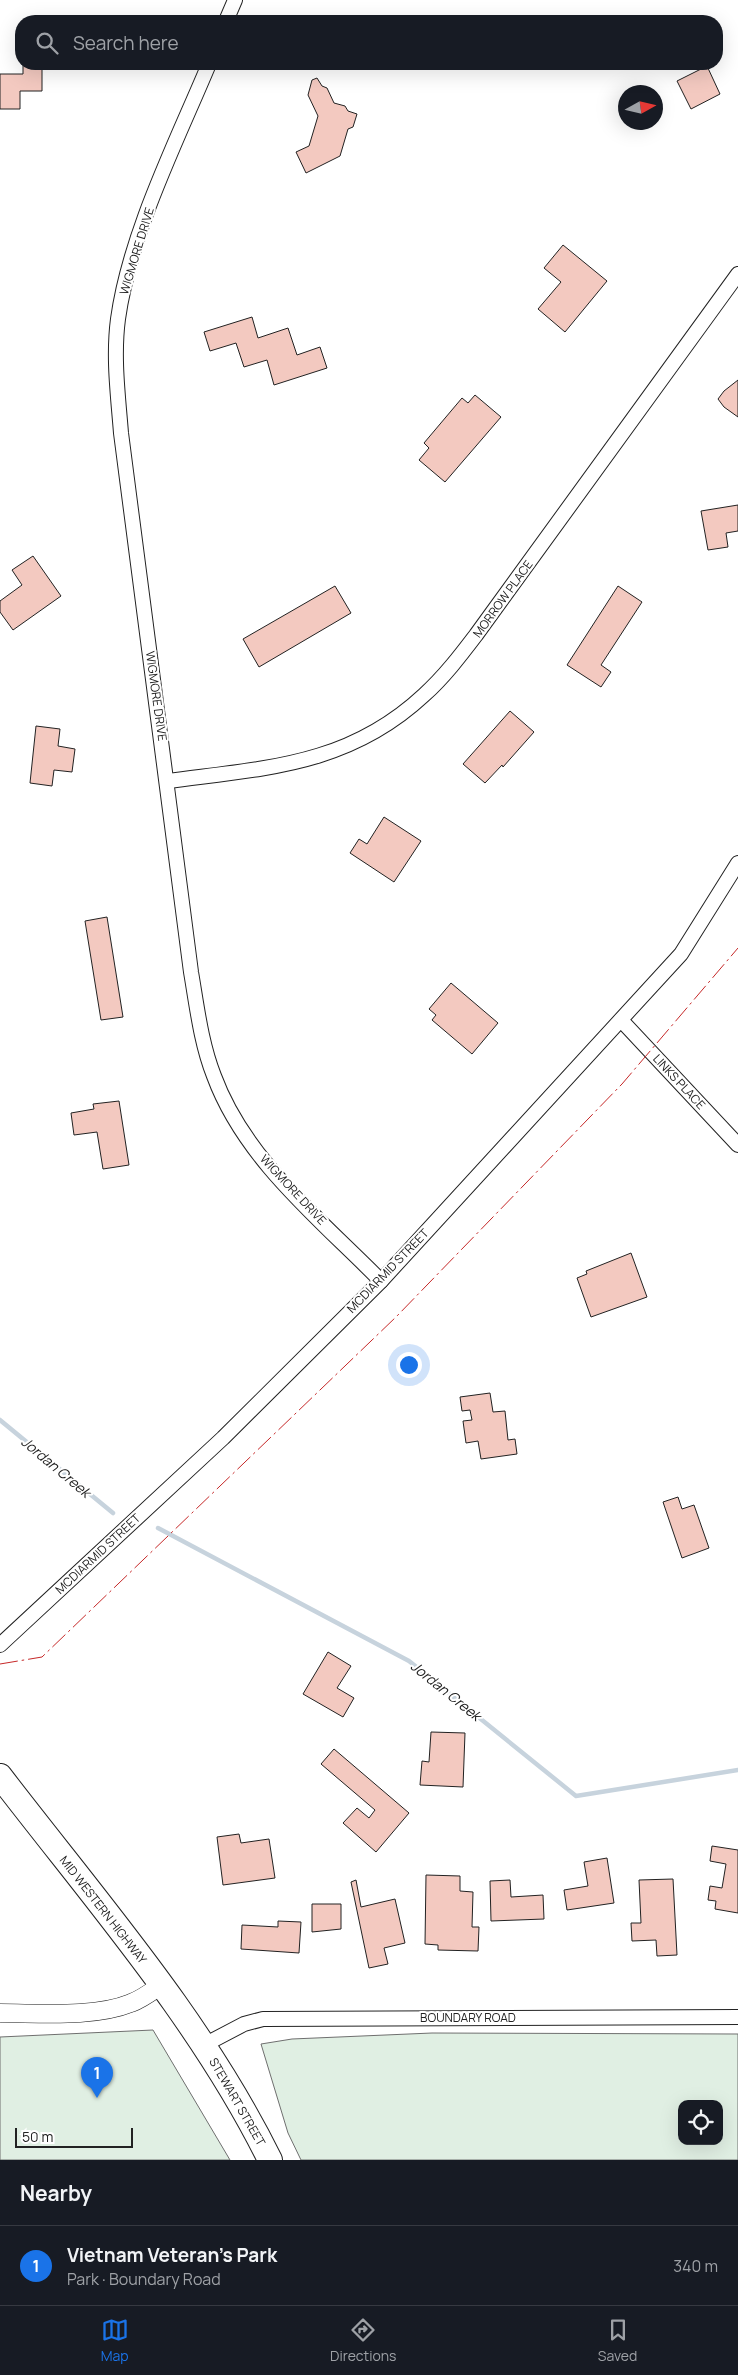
<!DOCTYPE html>
<html lang="en">
<head>
<meta charset="utf-8">
<style>
	:root { --surface:#171b24; --page:#20242c; --text:#f1f3f6; --muted:#9ea1a6; --line:#363941; --accent:#1a73e8 }
	body { margin:0; font-family:Manrope,sans-serif; background:var(--page); color:var(--text) }
	.controls { position:absolute; right:15px; bottom:15px; display:grid; overflow:hidden; border-radius:10px; box-shadow:0 5px 20px #0002 }
	.controls button { width:45px; height:45px; display:grid; place-items:center; padding:0; border:0; border-bottom:1px solid var(--line); background:var(--surface); color:var(--text); font:25px sans-serif }
	.compass { position:absolute; left:618px; top:85px; width:45px; height:45px; border-radius:50%; background:var(--surface); box-shadow:0 5px 20px #0002; rotate:82deg }
	.scale { position:absolute; left:15px; bottom:12px; width:118px; box-sizing:border-box; padding-left:5px; border:2px solid #222; border-top:0; font-size:14px; line-height:18px; white-space:nowrap; color:#222; -webkit-text-stroke:4px #fff; paint-order:stroke }
	.you { position:absolute; left:408px; top:1364px; width:18px; height:18px; margin:-12px; border:4px solid #fff; border-radius:50%; background:#1a73e8; box-shadow:0 0 0 8px #1a73e833 }
	.badge { display:grid; place-items:center; width:32px; height:32px; border-radius:50%; background:var(--accent); color:#fff; font-size:16px; font-weight:700 }
	.pin { position:absolute; translate:-50% -41px; filter:drop-shadow(0 1px 2px #0008) }
	.pin::after { content:''; position:absolute; top:26px; width:18px; height:15px; background:inherit; clip-path:polygon(0 0,100% 0,50% 100%) }
	.list { margin:0; padding:0; list-style:none }
	h2 { display:flex; justify-content:space-between; align-items:center; height:65px; margin:0; padding:0 20px; font-size:21px }
	h2 small { font-size:16px; font-weight:400; color:var(--muted) }
	.list li { display:grid; grid-template-columns:32px 1fr auto; gap:15px; align-items:center; box-sizing:border-box; height:80px; padding:0 20px; border-top:1px solid var(--line) }
	.list b { display:block; font-size:19px; white-space:nowrap }
	.list p { margin:0; font-size:16px; white-space:nowrap; color:var(--muted) }
	.list em { font-size:16px; font-style:normal; color:var(--muted) }
	.icon { flex:none; width:28px; height:28px; fill:none; stroke:currentColor; stroke-width:2; stroke-linecap:round; stroke-linejoin:round }
	.map { position:relative; flex:none; width:738px; height:2160px; overflow:hidden }
	.search { position:absolute; background:var(--surface); box-shadow:0 5px 20px #0002; left:15px; right:15px; top:15px; height:55px; display:flex; align-items:center; gap:12px; box-sizing:border-box; padding:0 18px; border-radius:20px; color:var(--muted); font-size:19px }
	.sheet { height:145px; background:var(--surface) }
	nav { display:flex; justify-content:space-around; align-items:center; box-sizing:border-box; height:70px; border-top:1px solid var(--line); background:var(--surface); font-size:14px; color:var(--muted) }
	nav a { display:grid; justify-items:center; gap:2px }
	nav .on { color:var(--accent) }
	.map>svg:first-child { display:block }
</style>
</head>
<body>
<div class="map">
<svg width="738" height="2160" viewBox="0 0 738 2160">
	<rect width="100%" height="100%" fill="#fff"/>
	<g fill="#e0efe3" stroke="#6f6f6f" fill-rule="evenodd">
		<polygon points="153,2030 230,2160 0,2160 0,2037"/>
		<path d="M432,2033L738,2034V2160H301L288,2133L261,2044L292,2039ZM682,2104H719V2141H682Z"/>
	</g>
	<g fill="none" stroke-linecap="round" stroke-linejoin="round">
		<g stroke="#c7d3dd" stroke-width="4.5">
			<polyline points="0,1420 113,1513"/>
			<polyline points="158,1528 409,1661 576,1796 738,1770"/>
		</g>
	</g>
	<g fill="#f3c9c0" stroke="#222">
		<polygon points="23,64 42,64 42,91 20,91 20,109 0,109 0,74 23,74"/>
		<polygon points="707,66 720,94 691,109 677,81"/>
		<polygon points="317,78 322,86 327,88 334,103 345,106 348,111 357,114 353,127 348,129 340,156 306,173 296,152 309,146 318,116 308,95 312,80"/>
		<polygon points="563,245 607,281 565,332 538,309 561,282 544,268"/>
		<polygon points="252,317 258,338 288,328 297,355 320,347 327,368 274,385 267,360 244,367 236,343 210,351 204,332"/>
		<polygon points="738,380 738,417 724,407 718,399 724,391"/>
		<polygon points="475,395 501,417 445,482 419,460 429,448 424,443 462,398 468,403"/>
		<polygon points="738,505 738,531 726,533 728,547 708,550 701,511"/>
		<polygon points="33,556 61,596 13,630 0,612 0,601 22,585 12,570"/>
		<polygon points="335,586 351,613 259,667 243,639"/>
		<polygon points="618,586 642,602 601,665 611,672 601,687 567,665"/>
		<polygon points="510,711 534,732 503,767 502,765 485,783 463,764"/>
		<polygon points="36,726 60,729 58,746 75,749 72,772 54,770 52,786 30,783"/>
		<polygon points="384,817 421,841 394,882 350,853 359,839 367,844"/>
		<polygon points="107,917 123,1017 101,1020 85,921"/>
		<polygon points="451,983 498,1023 472,1054 432,1020 436,1015 429,1009"/>
		<polygon points="119,1101 129,1165 103,1169 97,1132 74,1135 71,1113 94,1109 93,1104"/>
		<polygon points="631,1253 647,1297 591,1317 577,1278 587,1274 586,1271"/>
		<polygon points="490,1393 493,1412 505,1411 508,1440 515,1439 517,1454 481,1459 478,1441 466,1443 463,1421 472,1420 470,1410 462,1411 460,1397"/>
		<polygon points="678,1497 682,1509 694,1505 709,1548 682,1558 663,1502"/>
		<polygon points="328,1652 351,1666 337,1688 354,1698 343,1717 303,1694"/>
		<polygon points="431,1732 465,1733 463,1787 420,1785 422,1761 429,1762"/>
		<polygon points="334,1749 409,1813 376,1852 343,1823 357,1808 369,1818 375,1810 321,1764"/>
		<polygon points="239,1834 241,1843 269,1839 275,1878 223,1885 217,1837"/>
		<polygon points="712,1846 738,1850 738,1913 715,1909 716,1901 708,1900 710,1886 722,1888 726,1864 710,1861"/>
		<polygon points="607,1858 614,1903 567,1910 564,1890 588,1886 584,1862"/>
		<polygon points="426,1875 460,1876 460,1891 473,1892 472,1927 479,1927 478,1951 438,1950 438,1945 425,1944"/>
		<polygon points="673,1879 677,1955 657,1956 656,1940 632,1941 631,1923 641,1923 639,1880"/>
		<polygon points="356,1880 361,1907 395,1899 405,1943 384,1948 388,1964 369,1968 351,1882"/>
		<polygon points="510,1880 511,1897 543,1895 544,1919 491,1921 490,1881"/>
		<polygon points="312,1904 341,1904 341,1929 312,1932"/>
		<polygon points="278,1921 301,1922 299,1953 241,1949 242,1925 278,1927"/>
	</g>
	<g fill="none" stroke-linecap="round" stroke-linejoin="round">
		<g stroke="#222" stroke-width="16">
			<g id="minor">
				<polyline points="226,21 235,0"/>
				<path d="M209,64C176,143 130,233 118,319C113,357 118,395 121,433L191,972C197,1007 201,1043 214,1076C245,1160 320,1219 381,1281"/>
				<path d="M168,781C265,768 348,766 424,695C444,677 460,656 476,635L738,274"/>
				<polyline points="621,1020 738,1145"/>
				<polyline points="0,1645 223,1438 381,1281 681,954 738,863"/>
				<polyline points="204,2045 244,2024 263,2019 738,2017"/>
			</g>
		</g>
		<g stroke="#222" stroke-width="19">
			<path id="tertiary" d="M0,2013C40,2013 94,2018 131,2003C142,1999 151,1992 161,1985"/>
		</g>
		<g stroke="#222" stroke-width="26">
			<path id="trunk" d="M0,1776C95,1900 201,2020 270,2160"/>
		</g>
		<use href="#minor" stroke="#fff" stroke-width="14"/>
		<use href="#tertiary" stroke="#fff" stroke-width="18"/>
		<use href="#trunk" stroke="#fff" stroke-width="24"/>
		<polyline stroke="#c62828" stroke-width="1" stroke-dasharray="18 4 2.5 4" stroke-linecap="butt" points="0,1664 42,1657 396,1317 622,1084 738,948"/>
	</g>
	<g text-anchor="middle" stroke-width="4" stroke-linejoin="round" paint-order="stroke">
		<g font-size="12" fill="#222" stroke="#fff">
			<text transform="translate(137 251) rotate(-73)" y="4">WIGMORE DRIVE</text>
			<text transform="translate(503 599) rotate(-54)" y="4">MORROW PLACE</text>
			<text transform="translate(156 696) rotate(82)" y="4">WIGMORE DRIVE</text>
			<text transform="translate(679 1082) rotate(47)" y="4">LINKS PLACE</text>
			<text transform="translate(293 1190) rotate(47)" y="4">WIGMORE DRIVE</text>
			<text transform="translate(388 1271) rotate(-46)" y="4">MCDIARMID STREET</text>
			<text transform="translate(98 1554) rotate(-43)" y="4">MCDIARMID STREET</text>
			<text transform="translate(103 1910) rotate(52)" y="4">MID WESTERN HIGHWAY</text>
			<text x="468" y="2022">BOUNDARY ROAD</text>
			<text transform="translate(237 2102) rotate(60)" y="4">STEWART STREET</text>
		</g>
		<g font-size="14" font-style="italic" fill="#222" stroke="#fff">
			<text transform="translate(56 1467) rotate(40)" y="5">Jordan Creek</text>
			<text transform="translate(446 1691) rotate(39)" y="5">Jordan Creek</text>
		</g>
	</g>
</svg>
<div class="controls">
<button><svg class="icon" aria-label="locate" viewBox="0 0 24 24"><circle cx="12" cy="12" r="6"/><path d="M12 2v4M12 18v4M2 12h4M18 12h4"/></svg></button>
</div>
<svg class="compass" viewBox="-18 -18 36 36"><path d="M0-13l5 13h-10z" fill="#e53935"/><path d="M0 13l5-13h-10z" fill="#9ea1a6"/></svg>
<div class="scale">50 m</div>
<div class="you"></div>
<div class="pin badge" style="left:97px;top:2098px">1</div>
<div class="search"><svg class="icon" aria-label="search" viewBox="0 0 24 24"><circle cx="10" cy="10" r="6"/><path d="M15 15l6 6"/></svg>Search here</div>
</div>
<section class="sheet">
<h2>Nearby<small></small></h2>
<ul class="list">
<li><span class="badge">1</span><div><b>Vietnam Veteran's Park</b><p>Park · Boundary Road</p></div><em>340 m</em></li>
</ul>
</section>
<nav>
<a class="on"><svg class="icon" aria-label="map" viewBox="0 0 24 24"><path d="M3 6l6-2 6 2 6-2v14l-6 2-6-2-6 2zM9 4v14M15 6v14"/></svg>Map</a>
<a><svg class="icon" aria-label="directions" viewBox="0 0 24 24"><path d="M12 3l9 9-9 9-9-9zM9 14v-3h6M13 9l2 2-2 2"/></svg>Directions</a>
<a><svg class="icon" aria-label="saved" viewBox="0 0 24 24"><path d="M7 4h10v16l-5-4-5 4z"/></svg>Saved</a>
</nav>
</body>
</html>
